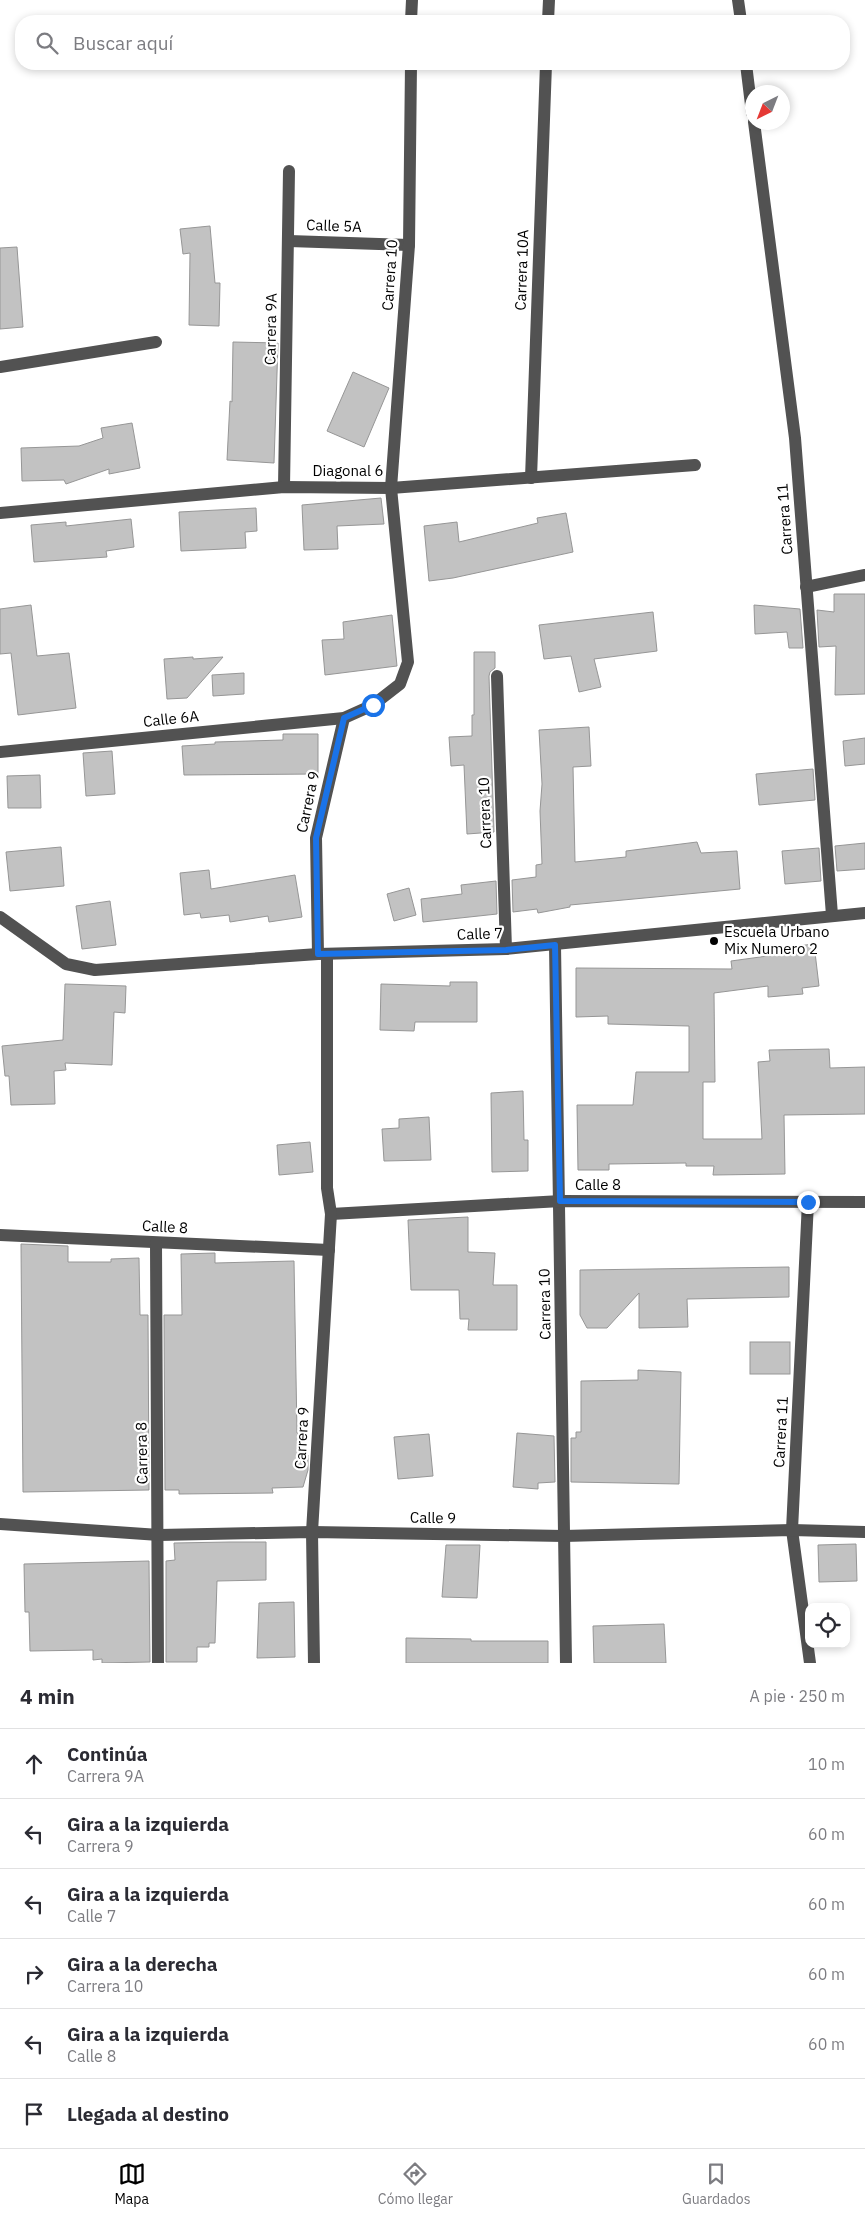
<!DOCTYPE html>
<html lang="es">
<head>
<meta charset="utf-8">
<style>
	:root { --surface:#fff; --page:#f7f7f7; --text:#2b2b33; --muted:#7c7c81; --line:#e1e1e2; --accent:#000 }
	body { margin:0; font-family:"IBM Plex Sans",sans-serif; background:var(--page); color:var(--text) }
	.controls { position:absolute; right:15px; bottom:15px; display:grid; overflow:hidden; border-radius:10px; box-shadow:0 2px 8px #0003 }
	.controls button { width:45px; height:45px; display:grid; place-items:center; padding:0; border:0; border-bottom:1px solid var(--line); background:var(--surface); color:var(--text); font:25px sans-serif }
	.compass { position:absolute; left:745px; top:85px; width:45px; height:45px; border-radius:50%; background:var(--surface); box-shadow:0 2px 8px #0003; rotate:222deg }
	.stop { position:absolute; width:15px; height:15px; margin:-11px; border:4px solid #1a73e8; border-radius:50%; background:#fff }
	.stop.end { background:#1a73e8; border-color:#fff; box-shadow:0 1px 5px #0008 }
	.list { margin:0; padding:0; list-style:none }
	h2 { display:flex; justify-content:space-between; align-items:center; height:65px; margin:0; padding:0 20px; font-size:21px }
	h2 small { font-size:16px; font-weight:400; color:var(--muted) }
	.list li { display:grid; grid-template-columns:32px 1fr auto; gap:15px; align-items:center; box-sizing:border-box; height:70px; padding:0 20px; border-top:1px solid var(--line) }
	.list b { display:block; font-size:19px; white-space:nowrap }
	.list p { margin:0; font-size:16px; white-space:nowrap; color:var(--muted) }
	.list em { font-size:16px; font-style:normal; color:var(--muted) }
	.icon { flex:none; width:28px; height:28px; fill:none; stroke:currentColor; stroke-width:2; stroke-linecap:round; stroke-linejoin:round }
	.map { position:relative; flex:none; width:865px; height:1663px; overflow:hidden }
	.search { position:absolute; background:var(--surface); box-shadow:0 2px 8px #0003; left:15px; right:15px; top:15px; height:55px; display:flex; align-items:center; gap:12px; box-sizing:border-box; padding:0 18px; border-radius:20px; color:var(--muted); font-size:19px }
	.sheet { height:485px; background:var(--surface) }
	nav { display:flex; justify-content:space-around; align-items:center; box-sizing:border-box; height:70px; border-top:1px solid var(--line); background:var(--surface); font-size:14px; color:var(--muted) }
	nav a { display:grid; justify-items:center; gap:2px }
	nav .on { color:var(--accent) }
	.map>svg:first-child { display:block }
</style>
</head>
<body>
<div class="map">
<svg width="865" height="1663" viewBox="0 0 865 1663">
	<rect width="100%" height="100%" fill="#fff"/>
	<g fill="#c2c2c2" stroke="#969696">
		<polygon points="210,226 215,283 220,283 219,326 189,325 190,253 183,254 180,229"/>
		<polygon points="17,247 23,327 0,329 0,248"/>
		<polygon points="233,342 278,343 274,463 227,460 230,401 232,402"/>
		<polygon points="353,372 389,388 364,447 327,431"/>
		<polygon points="132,423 140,468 109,474 109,469 66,484 64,480 22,481 21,448 79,446 103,438 101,428"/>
		<polygon points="381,498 384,524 337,526 338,549 304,550 302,505"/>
		<polygon points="256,508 257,531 245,532 246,548 181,551 179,512"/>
		<polygon points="566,513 573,552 453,578 429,581 424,526 457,522 459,542 538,523 537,518"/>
		<polygon points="131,519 134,547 106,551 107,557 34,562 31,525 66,522 66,526"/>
		<polygon points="834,594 865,594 865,694 835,695 836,646 819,647 817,610 834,612"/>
		<polygon points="31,605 37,656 69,653 76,708 18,715 11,653 0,654 0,609"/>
		<polygon points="754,605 800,609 803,648 789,648 787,632 755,634"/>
		<polygon points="653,612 657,651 594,659 601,687 579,692 571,656 544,659 539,625"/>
		<polygon points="392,615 397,666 325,675 322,640 344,639 343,622"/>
		<polygon points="474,652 495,652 495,668 490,672 489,676 494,832 467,834 464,765 451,766 449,737 472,736 472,715 474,715"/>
		<polygon points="193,657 193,659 223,657 187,698 167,699 164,659"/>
		<polygon points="244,673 244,694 213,696 212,675"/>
		<polygon points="589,727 591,766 573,767 575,862 626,857 626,851 697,842 701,853 737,851 740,889 570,905 570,907 538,913 537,909 513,912 512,880 536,877 536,865 542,864 540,811 542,784 539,730"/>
		<polygon points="283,734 318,734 318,774 184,775 182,746 215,744 215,742 283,740"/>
		<polygon points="865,738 865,764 845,766 843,741"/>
		<polygon points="112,751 115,794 86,796 83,753"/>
		<polygon points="813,769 815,800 759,805 756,774"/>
		<polygon points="40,775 41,808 8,808 7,776"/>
		<polygon points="865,843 865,869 837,871 835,846"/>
		<polygon points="61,847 64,886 10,891 6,852"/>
		<polygon points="819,848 821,881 785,884 782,851"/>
		<polygon points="209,870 211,889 295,875 302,917 269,922 268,916 230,922 229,915 201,918 200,913 184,915 180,873"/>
		<polygon points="496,881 497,914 423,922 421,899 462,894 461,885"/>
		<polygon points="409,888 416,915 394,921 387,894"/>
		<polygon points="110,901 116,945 82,949 76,906"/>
		<polygon points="814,944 819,986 802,988 803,994 768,997 768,986 714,993 715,1082 703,1082 703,1139 762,1139 758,1062 770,1061 769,1050 829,1049 830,1068 865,1067 865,1114 784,1115 785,1174 713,1175 714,1166 686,1166 686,1163 609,1164 609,1170 578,1170 577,1105 633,1105 636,1072 689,1072 689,1026 608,1024 608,1016 576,1017 576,968 732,969 731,961 782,954 781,948"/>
		<polygon points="450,982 477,982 477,1022 415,1022 414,1031 380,1030 381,984 450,986"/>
		<polygon points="65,984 126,986 125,1013 114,1012 112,1065 65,1063 66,1070 54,1071 55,1104 11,1105 9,1076 5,1076 2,1046 63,1040"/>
		<polygon points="523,1091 524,1140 528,1140 528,1171 492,1172 491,1093"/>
		<polygon points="429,1117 431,1160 384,1161 382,1129 399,1128 399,1119"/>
		<polygon points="310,1142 313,1172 279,1175 277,1145"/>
		<polygon points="468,1217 468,1252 495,1253 493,1285 517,1285 517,1330 468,1330 469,1319 460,1319 459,1290 411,1290 408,1220"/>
		<polygon points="21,1244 68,1246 68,1262 111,1262 111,1259 139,1258 140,1315 148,1315 149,1490 23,1492"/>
		<polygon points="215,1253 215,1263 294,1261 297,1433 298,1433 299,1455 308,1455 308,1470 303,1487 272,1488 273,1493 179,1494 179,1490 165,1490 164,1315 182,1315 181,1254"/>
		<polygon points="789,1267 789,1297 687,1299 688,1327 639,1328 639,1293 607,1328 587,1328 580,1315 580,1270"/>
		<rect x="750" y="1342" width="40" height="32"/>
		<polygon points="638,1370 681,1372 679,1484 571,1482 571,1438 576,1438 576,1432 581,1432 581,1381 638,1380"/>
		<polygon points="517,1433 554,1436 555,1482 538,1483 538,1489 513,1487"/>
		<polygon points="429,1434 433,1476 398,1479 394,1437"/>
		<polygon points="230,1542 266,1542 266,1580 217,1581 215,1643 209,1643 209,1647 197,1647 197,1662 166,1662 166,1561 175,1560 174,1543"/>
		<polygon points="856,1544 857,1581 819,1582 818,1545"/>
		<polygon points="446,1545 480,1545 477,1598 442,1597"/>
		<polygon points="149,1561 150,1662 102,1663 102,1659 93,1660 93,1650 30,1651 29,1612 25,1612 24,1564"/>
		<polygon points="294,1602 295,1657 257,1658 259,1603"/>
		<polygon points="664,1624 666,1663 594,1663 593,1626"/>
		<polygon points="406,1638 471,1639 471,1641 548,1641 548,1663 406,1663"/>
	</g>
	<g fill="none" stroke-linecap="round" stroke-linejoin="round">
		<g stroke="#525252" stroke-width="12">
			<polyline points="738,0 741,21"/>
			<polyline points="411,21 412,0"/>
			<polyline points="548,21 549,0"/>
			<polyline points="746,64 752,113"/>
			<polyline points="754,122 795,438 832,915"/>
			<polyline points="289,241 409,245"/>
			<polyline points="0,367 156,342"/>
			<polyline points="531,478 546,64"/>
			<polyline points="284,487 289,171"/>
			<polyline points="0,513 284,487 391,488 695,465"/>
			<polyline points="806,587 865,575"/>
			<polyline points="497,676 506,949"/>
			<polyline points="0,752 344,718 373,705 400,684 408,662 391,488 409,245 411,64"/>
			<polyline points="0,917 66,964 95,970 318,954 506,949 865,913"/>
			<polyline points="555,945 566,1663"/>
			<polyline points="318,954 316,838 344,718"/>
			<polyline points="808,1202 792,1530 810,1663"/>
			<polyline points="331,1214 561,1201 865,1202"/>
			<polyline points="0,1235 329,1250"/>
			<polyline points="156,1243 158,1663"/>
			<polyline points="0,1524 159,1535 312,1532 564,1536 792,1530 865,1532"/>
			<polyline points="314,1663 312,1532 331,1214 327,1188 327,954"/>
		</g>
	</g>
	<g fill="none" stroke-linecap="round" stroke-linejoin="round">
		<polyline stroke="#1a73e8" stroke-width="6" points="373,705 344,718 316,838 318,954 506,950 555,945 560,1201 808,1202"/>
	</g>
	<circle fill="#000" stroke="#fff" stroke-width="2" cx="714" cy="941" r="5"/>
	<g text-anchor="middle" stroke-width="4.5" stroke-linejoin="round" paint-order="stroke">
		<g font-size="15" fill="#000" stroke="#fff">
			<text transform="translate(334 226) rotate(2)" y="5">Calle 5A</text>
			<text transform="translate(522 270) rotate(-88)" y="5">Carrera 10A</text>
			<text transform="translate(390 275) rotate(-86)" y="5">Carrera 10</text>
			<text transform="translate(271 329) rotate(-89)" y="5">Carrera 9A</text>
			<text x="348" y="476">Diagonal 6</text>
			<text transform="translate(785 519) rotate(-94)" y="5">Carrera 11</text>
			<text transform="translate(171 719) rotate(-6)" y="5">Calle 6A</text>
			<text transform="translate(308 802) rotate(-78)" y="5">Carrera 9</text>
			<text transform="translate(485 813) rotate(-92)" y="5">Carrera 10</text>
			<text transform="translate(480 934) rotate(-2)" y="5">Calle 7</text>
			<text x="598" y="1190">Calle 8</text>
			<text transform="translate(165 1227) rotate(3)" y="5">Calle 8</text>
			<text transform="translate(545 1304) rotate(-91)" y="5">Carrera 10</text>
			<text transform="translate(781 1432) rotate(-87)" y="5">Carrera 11</text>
			<text transform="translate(302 1438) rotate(-87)" y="5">Carrera 9</text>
			<text transform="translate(142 1453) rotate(-91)" y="5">Carrera 8</text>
			<text transform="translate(433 1518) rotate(1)" y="5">Calle 9</text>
		</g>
		<g font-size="15" fill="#000" stroke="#fff" text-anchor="start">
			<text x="724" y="937">Escuela Urbano<tspan x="724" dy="17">Mix Numero 2</tspan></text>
		</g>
	</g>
</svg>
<div class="controls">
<button><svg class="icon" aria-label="locate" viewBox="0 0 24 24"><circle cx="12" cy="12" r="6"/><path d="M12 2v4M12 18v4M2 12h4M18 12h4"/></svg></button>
</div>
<svg class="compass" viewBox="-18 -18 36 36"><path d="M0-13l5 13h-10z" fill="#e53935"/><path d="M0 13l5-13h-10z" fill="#7c7c81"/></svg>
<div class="stop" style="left:373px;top:705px"></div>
<div class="stop end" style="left:808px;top:1202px"></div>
<div class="search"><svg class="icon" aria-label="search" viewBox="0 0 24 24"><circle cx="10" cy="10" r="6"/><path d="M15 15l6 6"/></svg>Buscar aquí</div>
</div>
<section class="sheet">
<h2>4 min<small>A pie · 250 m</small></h2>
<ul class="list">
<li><svg class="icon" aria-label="ahead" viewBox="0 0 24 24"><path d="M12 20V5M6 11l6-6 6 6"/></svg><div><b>Continúa</b><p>Carrera 9A</p></div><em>10 m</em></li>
<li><svg class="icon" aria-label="left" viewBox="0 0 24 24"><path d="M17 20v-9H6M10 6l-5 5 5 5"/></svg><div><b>Gira a la izquierda</b><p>Carrera 9</p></div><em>60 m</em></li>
<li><svg class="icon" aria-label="left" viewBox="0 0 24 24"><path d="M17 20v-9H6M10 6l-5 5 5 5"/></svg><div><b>Gira a la izquierda</b><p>Calle 7</p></div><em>60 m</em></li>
<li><svg class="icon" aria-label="right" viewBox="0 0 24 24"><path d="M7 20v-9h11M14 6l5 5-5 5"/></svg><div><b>Gira a la derecha</b><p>Carrera 10</p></div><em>60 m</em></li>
<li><svg class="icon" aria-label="left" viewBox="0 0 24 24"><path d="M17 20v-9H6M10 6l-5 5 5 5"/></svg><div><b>Gira a la izquierda</b><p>Calle 8</p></div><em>60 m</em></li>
<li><svg class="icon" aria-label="arrive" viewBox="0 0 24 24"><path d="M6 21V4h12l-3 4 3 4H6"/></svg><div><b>Llegada al destino</b></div></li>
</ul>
</section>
<nav>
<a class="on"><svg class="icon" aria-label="map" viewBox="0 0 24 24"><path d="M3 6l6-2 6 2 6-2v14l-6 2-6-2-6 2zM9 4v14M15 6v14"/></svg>Mapa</a>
<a><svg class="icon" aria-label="directions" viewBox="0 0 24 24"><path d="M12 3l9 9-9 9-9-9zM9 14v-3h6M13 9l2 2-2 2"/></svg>Cómo llegar</a>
<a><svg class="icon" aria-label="saved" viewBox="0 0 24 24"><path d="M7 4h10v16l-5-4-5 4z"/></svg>Guardados</a>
</nav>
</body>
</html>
